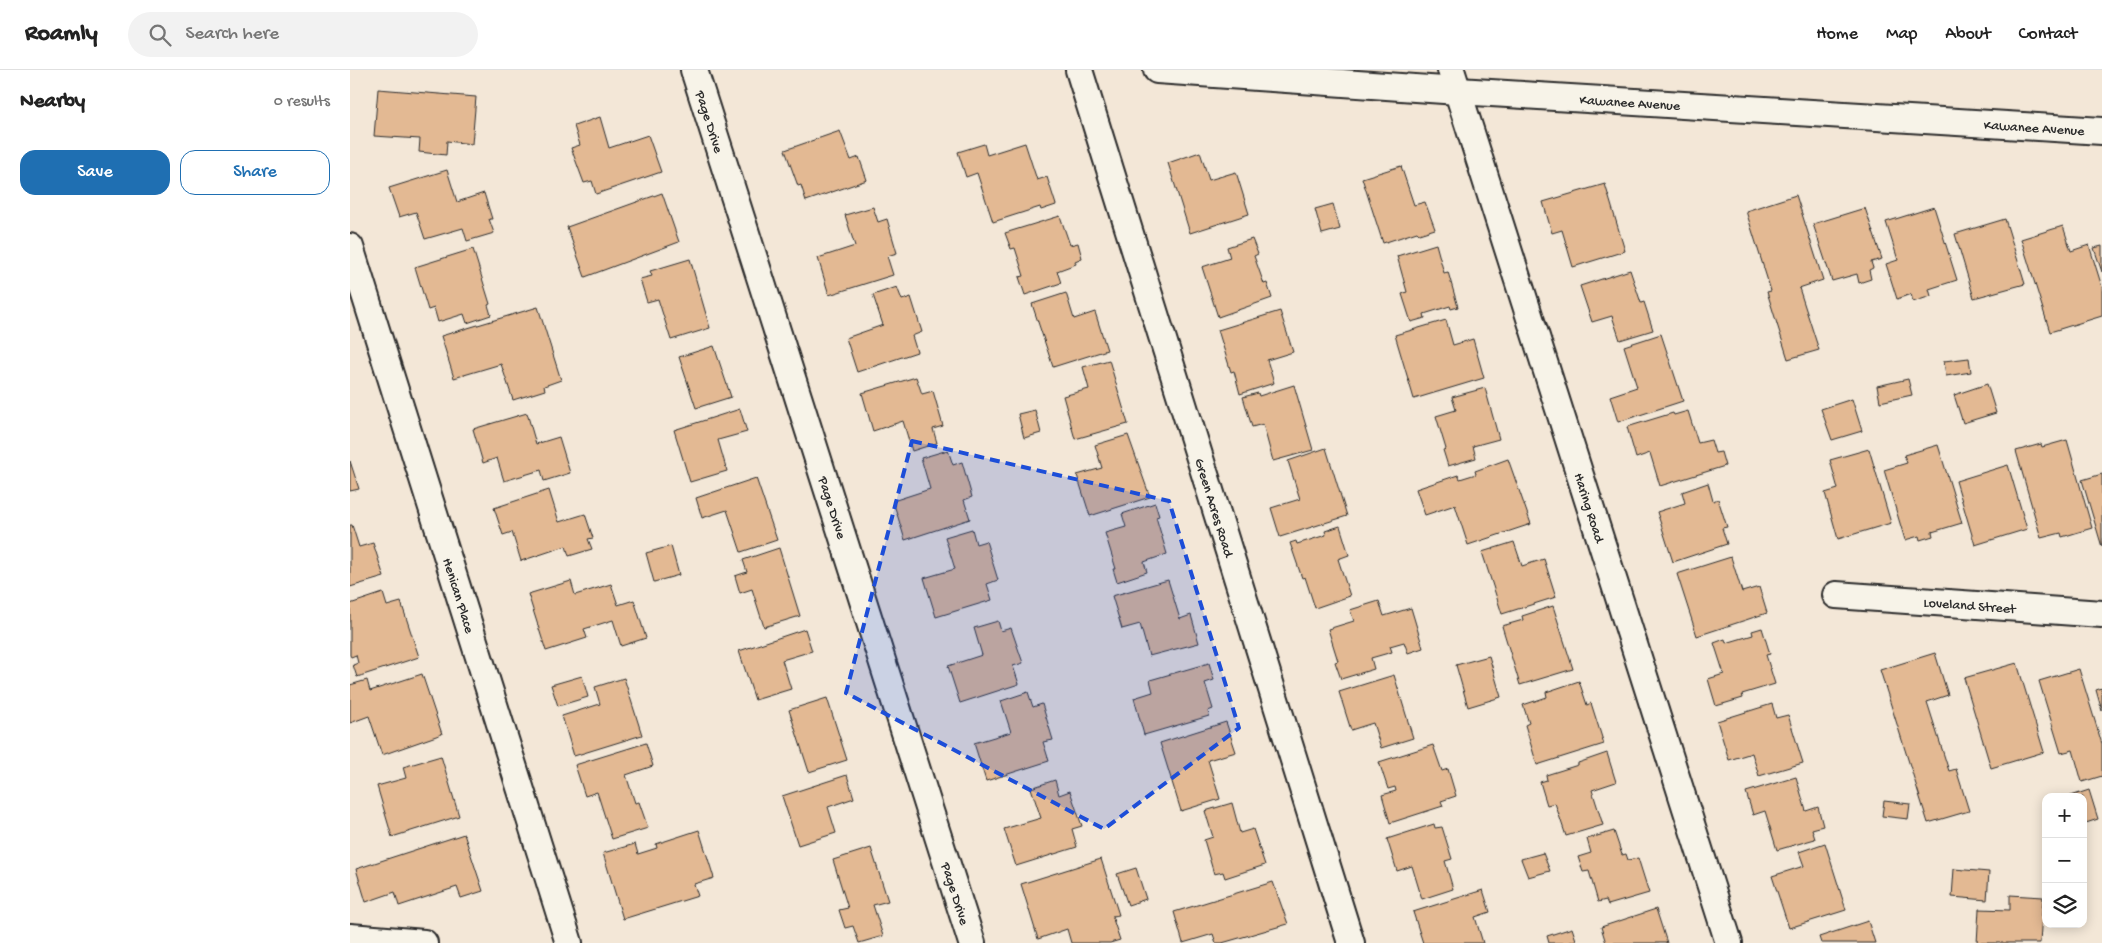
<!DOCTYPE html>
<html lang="en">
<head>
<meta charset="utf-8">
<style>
	:root { --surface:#fff; --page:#f2f2f2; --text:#222; --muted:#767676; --line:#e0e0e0; --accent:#1f6fb2 }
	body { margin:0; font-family:"Gochi Hand",sans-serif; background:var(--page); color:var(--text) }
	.controls { position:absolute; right:15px; bottom:15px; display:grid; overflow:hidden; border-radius:10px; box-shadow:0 2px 12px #0003 }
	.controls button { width:45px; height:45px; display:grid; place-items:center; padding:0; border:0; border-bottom:1px solid var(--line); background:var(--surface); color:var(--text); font:25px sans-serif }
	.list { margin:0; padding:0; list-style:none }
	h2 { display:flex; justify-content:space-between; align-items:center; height:65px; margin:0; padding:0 20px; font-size:21px }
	h2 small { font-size:16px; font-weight:400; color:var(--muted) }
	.actions { display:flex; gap:10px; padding:15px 20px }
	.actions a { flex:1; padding:11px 0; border:1px solid var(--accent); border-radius:15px; text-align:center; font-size:18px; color:var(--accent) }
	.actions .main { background:var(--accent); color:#fff }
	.icon { flex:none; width:28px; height:28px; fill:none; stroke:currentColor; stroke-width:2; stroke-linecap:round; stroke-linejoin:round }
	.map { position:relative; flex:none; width:1752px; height:873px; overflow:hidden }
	header { display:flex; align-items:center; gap:30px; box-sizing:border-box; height:70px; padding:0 25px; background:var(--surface); border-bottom:1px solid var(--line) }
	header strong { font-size:24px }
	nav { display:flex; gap:28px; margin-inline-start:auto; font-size:18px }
	.search { width:350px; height:45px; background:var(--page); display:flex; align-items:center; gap:12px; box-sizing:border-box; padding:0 18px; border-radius:28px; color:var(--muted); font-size:19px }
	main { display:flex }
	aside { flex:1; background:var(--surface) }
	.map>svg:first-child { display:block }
</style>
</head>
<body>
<header>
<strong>Roamly</strong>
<div class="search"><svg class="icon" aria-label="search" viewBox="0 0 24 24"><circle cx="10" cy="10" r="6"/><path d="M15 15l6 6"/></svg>Search here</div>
<nav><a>Home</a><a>Map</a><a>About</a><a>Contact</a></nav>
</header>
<main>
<aside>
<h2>Nearby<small>0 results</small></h2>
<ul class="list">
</ul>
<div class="actions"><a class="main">Save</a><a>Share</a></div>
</aside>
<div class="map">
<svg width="1752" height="873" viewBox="0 0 1752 873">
	<rect width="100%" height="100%" fill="#f3e7d7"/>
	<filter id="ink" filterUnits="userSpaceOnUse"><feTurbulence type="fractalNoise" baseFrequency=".02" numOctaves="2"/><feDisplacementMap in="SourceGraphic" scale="10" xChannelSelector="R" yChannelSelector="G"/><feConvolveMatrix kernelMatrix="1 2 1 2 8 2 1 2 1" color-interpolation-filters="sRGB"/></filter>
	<g filter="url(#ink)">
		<g fill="#e3b993" stroke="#2b2b2b">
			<polygon points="28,19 126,27 122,74 97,71 96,85 69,82 70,69 24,66"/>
			<polygon points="250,47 259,78 298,65 311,102 246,124 242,111 234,113 221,78 230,75 224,56"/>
			<polygon points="490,61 501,90 509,87 517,110 456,131 451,115 448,116 435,80"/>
			<polygon points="675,73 687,110 697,107 706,135 691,140 690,137 643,152 627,103 616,107 608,82 634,74 637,85"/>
			<polygon points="850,82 859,110 886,102 899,144 840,163 818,93"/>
			<polygon points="1051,96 1064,135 1075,132 1085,159 1069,164 1067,162 1033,173 1012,108"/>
			<polygon points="97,100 107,132 134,123 142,149 139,149 144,163 117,171 113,158 75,169 66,142 49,147 39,118"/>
			<polygon points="1255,114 1275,181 1223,197 1212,160 1202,163 1193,132"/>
			<polygon points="312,123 329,172 235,207 217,157"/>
			<polygon points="1446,125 1473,210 1449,218 1469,280 1438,289 1417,222 1421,221 1396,141"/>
			<polygon points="983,134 990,159 972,164 965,139"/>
			<polygon points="523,137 528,152 537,149 547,183 537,186 543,205 479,225 468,188 505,176 495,145"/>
			<polygon points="1584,137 1607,210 1579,219 1581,226 1563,232 1561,224 1547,229 1536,194 1548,190 1536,152"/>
			<polygon points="1515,138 1532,189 1521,192 1523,198 1519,200 1521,209 1509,213 1507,204 1482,211 1463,154"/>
			<polygon points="710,146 720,175 728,173 732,188 725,191 726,194 707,201 711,213 675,225 669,207 674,206 665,178 661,179 655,163"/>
			<polygon points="1655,149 1675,214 1624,228 1605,164"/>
			<polygon points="1713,156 1721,181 1739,175 1752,217 1752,246 1700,262 1671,169"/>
			<polygon points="902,169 908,184 904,186 914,214 917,213 922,228 868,247 852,197 880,188 877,177"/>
			<polygon points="1086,174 1094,203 1098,202 1108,237 1101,239 1100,236 1074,244 1075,248 1061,252 1052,224 1057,222 1047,186"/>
			<polygon points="1752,176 1752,202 1744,178"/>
			<polygon points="123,179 140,234 138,235 141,245 117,253 114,244 88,252 84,238 78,240 65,197"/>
			<polygon points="340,189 360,258 321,270 308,229 297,232 290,209 302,206 300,201"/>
			<polygon points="1280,200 1291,233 1294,232 1303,260 1270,270 1262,246 1242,252 1230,216"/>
			<polygon points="547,217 552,230 561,227 572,262 562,266 567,282 507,302 496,268 533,255 523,225"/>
			<polygon points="716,223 724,249 745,242 757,280 703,297 682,234"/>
			<polygon points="188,237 211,310 194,316 195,320 163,330 151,294 104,308 91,266"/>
			<polygon points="930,241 943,282 917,290 924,313 890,324 884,301 881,302 868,260"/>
			<polygon points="1096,250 1103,275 1123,269 1134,308 1064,329 1045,265"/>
			<polygon points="1311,264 1333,331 1268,352 1260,326 1287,317 1274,276"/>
			<polygon points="364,276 381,327 346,338 329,287"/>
			<polygon points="1619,288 1621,302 1596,306 1594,291"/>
			<polygon points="759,290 778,354 725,369 713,326 739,319 733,297"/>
			<polygon points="566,307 572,324 583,321 593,356 583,359 587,373 562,381 553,351 523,361 512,323"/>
			<polygon points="1558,309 1562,325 1530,332 1527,316"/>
			<polygon points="1637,314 1646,343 1613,353 1604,325"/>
			<polygon points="944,315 963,380 923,391 913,354 902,357 893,327 908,323 909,326"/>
			<polygon points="1135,318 1149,369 1123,376 1126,388 1098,396 1093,380 1096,379 1086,346 1106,340 1102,327"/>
			<polygon points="1502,329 1512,361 1482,370 1471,339"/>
			<polygon points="390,339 397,362 368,370 377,401 340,412 324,360"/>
			<polygon points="685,340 691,363 674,368 668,344"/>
			<polygon points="1338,341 1348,373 1361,370 1365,383 1371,382 1375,396 1310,416 1300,383 1286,388 1277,357 1323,343 1324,345"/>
			<polygon points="177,343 186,374 209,367 220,403 194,411 191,400 154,411 147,388 133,393 123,359"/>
			<polygon points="778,365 800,427 740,446 727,405 752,398 745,375"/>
			<polygon points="1717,370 1742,458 1712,467 1711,463 1691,468 1666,381 1691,374 1692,377"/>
			<polygon points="1588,375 1612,453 1582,462 1583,466 1570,470 1569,466 1555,470 1534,400 1557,393 1554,385"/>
			<polygon points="976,378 997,446 930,467 921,438 950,429 938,391"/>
			<polygon points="1519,379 1541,453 1488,469 1475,423 1488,419 1480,390"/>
			<polygon points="598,380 603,395 612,392 622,427 614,430 620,449 555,470 543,431 580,419 571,388"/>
			<polygon points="1158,389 1181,454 1118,475 1105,435 1075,445 1066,419 1108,405 1110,409 1126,404 1125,401"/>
			<polygon points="0,391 9,419 0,421"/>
			<polygon points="1658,395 1677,459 1625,475 1606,411"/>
			<polygon points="1752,404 1752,477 1732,410"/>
			<polygon points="406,408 427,470 391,482 377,440 352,448 346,428"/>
			<polygon points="1358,413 1363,431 1368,429 1377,457 1372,458 1377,474 1323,492 1307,442 1335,433 1332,422"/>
			<polygon points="199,420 209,452 235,444 243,468 238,469 242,479 219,486 216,476 171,491 162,462 153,465 144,438"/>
			<polygon points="805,433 809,446 806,447 817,484 794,492 797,502 767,512 763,499 766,499 755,463 776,457 772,444"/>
			<polygon points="0,455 2,455 9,477 23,473 34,507 0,517"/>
			<polygon points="990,456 999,485 988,489 1000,526 965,538 955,507 952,508 940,473 946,471 947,474 976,465 975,461"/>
			<polygon points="622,459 626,474 636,471 648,510 637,514 642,530 586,547 574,508 605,499 595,467"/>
			<polygon points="1164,472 1172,496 1194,489 1206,527 1152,544 1132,482"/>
			<polygon points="321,476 329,505 304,512 296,483"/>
			<polygon points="429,478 450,546 414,557 402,519 390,523 385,506 397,502 393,490"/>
			<polygon points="1381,487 1392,522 1409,517 1417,543 1347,566 1327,504"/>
			<polygon points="818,510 830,549 841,545 849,573 799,586 790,554 772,559 762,526"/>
			<polygon points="221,511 225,525 261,514 268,535 284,530 296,568 271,576 263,550 234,559 237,568 196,581 178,524"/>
			<polygon points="33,523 37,536 51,532 69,587 7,607 3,595 8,593 6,585 1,587 0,585 0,534"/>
			<polygon points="1029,531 1034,546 1061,538 1073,578 1058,583 1054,572 1040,576 1042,582 1021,588 1024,599 991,609 985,592 988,591 978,559 1004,551 1000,540"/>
			<polygon points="1203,536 1223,599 1170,615 1152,556 1173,550 1172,546"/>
			<polygon points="648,551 651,561 661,558 673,593 663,596 669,614 610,633 598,596 632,585 624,558"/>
			<polygon points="1412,558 1420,584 1416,585 1425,614 1392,624 1393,628 1366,636 1358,609 1374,604 1364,573 1375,569 1376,573 1403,565 1402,561"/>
			<polygon points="455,559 462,581 432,590 441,619 405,630 389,581"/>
			<polygon points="1585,583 1598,625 1577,632 1599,701 1606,699 1619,741 1578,753 1530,600"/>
			<polygon points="1139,586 1151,627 1118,637 1106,595"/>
			<polygon points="859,593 864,610 855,613 863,639 858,641 859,646 794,665 784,628 803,622 800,610"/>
			<polygon points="1667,593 1694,682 1641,698 1614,608"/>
			<polygon points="1729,599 1752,674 1752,706 1732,712 1723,680 1711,683 1689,611"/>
			<polygon points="72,604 92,664 32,685 19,646 0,653 0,615 17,610 20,621"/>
			<polygon points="1044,605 1063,668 1031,678 1023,653 1001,660 989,622"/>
			<polygon points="232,606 238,627 208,636 201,615"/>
			<polygon points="274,608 292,665 224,686 212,646 250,634 245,617"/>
			<polygon points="1229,611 1237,635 1241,633 1254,674 1187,695 1175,655 1179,653 1173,635 1197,627 1196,622"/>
			<polygon points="1752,618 1752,641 1746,620"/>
			<polygon points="678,622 683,637 692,634 703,670 693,672 699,691 636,711 624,673 661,662 651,631"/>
			<polygon points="477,628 497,690 459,702 439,640"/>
			<polygon points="1422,634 1426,648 1438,645 1453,693 1409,706 1402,683 1379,690 1367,651"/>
			<polygon points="876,652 886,682 858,690 870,729 831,741 810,673"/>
			<polygon points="296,673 303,696 276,705 285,733 289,732 298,758 262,769 247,722 235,726 225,695"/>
			<polygon points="1083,675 1092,701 1098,699 1106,726 1091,731 1093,736 1040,753 1032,725 1046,721 1045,717 1038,719 1029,692"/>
			<polygon points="1257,683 1266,712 1242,720 1253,755 1216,766 1205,733 1197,735 1190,712 1197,710 1196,705 1228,695 1228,693"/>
			<polygon points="91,686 109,746 42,767 27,716 56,708 53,697"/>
			<polygon points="497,705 504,728 478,737 486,763 448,775 432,726"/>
			<polygon points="1446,707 1456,741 1468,737 1473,756 1462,759 1465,769 1427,780 1415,741 1403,745 1396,722"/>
			<polygon points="705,710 709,725 720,721 732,756 722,759 727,777 666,796 654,759 691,748 681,718"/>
			<polygon points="1739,720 1748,749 1733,754 1733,727 1718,727"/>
			<polygon points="1534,731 1560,734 1558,749 1532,746"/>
			<polygon points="882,733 890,763 903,759 915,795 875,808 873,802 864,804 854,770 863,767 855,741"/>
			<polygon points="1084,754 1085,758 1092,757 1102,789 1095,791 1103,819 1072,829 1062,796 1047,801 1037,769"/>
			<polygon points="349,760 364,808 344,814 348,826 273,849 253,783 285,774 288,784 307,778 306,774"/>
			<polygon points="1264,761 1272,785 1276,784 1278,790 1288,788 1299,823 1258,835 1256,830 1248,832 1239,801 1233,802 1228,787 1241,783 1237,769"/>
			<polygon points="114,764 133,821 111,828 107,817 49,836 45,822 16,832 6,799"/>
			<polygon points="1475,773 1496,840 1439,858 1422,806 1454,796 1449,782"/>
			<polygon points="521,778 538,831 523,835 533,866 509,873 503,856 495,858 489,840 498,838 483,790"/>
			<polygon points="1193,783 1200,801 1178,807 1171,789"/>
			<polygon points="751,789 769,845 762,846 770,870 760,873 721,873 717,859 688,869 671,814"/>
			<polygon points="786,798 796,829 778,835 767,804"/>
			<polygon points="1604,799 1639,802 1637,830 1602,827"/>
			<polygon points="923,812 938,854 872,873 866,873 863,864 833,873 824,842"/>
			<polygon points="1133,820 1140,842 1125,847 1133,873 1073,873 1063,842"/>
			<polygon points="1660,825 1693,827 1690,873 1627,873 1629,839 1660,840"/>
			<polygon points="1306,839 1317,873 1256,873 1251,857"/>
			<polygon points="1518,851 1525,873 1471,873 1469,867"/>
			<polygon points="1222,858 1226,870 1218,873 1199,873 1197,866"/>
		</g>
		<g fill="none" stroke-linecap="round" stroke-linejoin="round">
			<g stroke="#2b2b2b" stroke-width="30">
				<g id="minor">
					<path id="s1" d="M344,0L622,873"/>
					<path id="s2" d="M729,0L1001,873"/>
					<path id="s3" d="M807,0L1108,21L1752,61"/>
					<path id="s4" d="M1101,0L1379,873"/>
					<path id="s5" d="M0,177L219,873"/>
					<path id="s6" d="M1486,525L1752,544"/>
					<polyline points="0,867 74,873"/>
				</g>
			</g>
			<use href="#minor" stroke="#f7f3e8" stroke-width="26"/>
		</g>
	</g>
	<path fill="#1d4ed8" fill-opacity="0.2" stroke="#1d4ed8" stroke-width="4" stroke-dasharray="10 6" stroke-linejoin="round" d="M562,371L819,431L889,658L754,759L496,623Z"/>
	<g text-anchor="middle" stroke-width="4.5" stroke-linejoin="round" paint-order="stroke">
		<g font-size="14" fill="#2b2b2b" stroke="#f7f3e8">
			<text dy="5" stroke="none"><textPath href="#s3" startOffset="474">Kawanee Avenue</textPath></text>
			<text dy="5" stroke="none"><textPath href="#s1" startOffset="54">Page Drive</textPath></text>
			<text dy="5" stroke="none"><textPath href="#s3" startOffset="879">Kawanee Avenue</textPath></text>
			<text dy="5" stroke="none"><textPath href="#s1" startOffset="459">Page Drive</textPath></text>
			<text dy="5" stroke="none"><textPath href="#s2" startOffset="458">Green Acres Road</textPath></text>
			<text dy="5" stroke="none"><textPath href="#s4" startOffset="459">Haring Road</textPath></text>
			<text dy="5" stroke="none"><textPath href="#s5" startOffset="365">Henican Place</textPath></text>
			<text dy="5" stroke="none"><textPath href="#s6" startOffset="134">Loveland Street</textPath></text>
			<text dy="5" stroke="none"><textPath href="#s1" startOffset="864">Page Drive</textPath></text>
		</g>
	</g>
</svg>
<div class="controls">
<button>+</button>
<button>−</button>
<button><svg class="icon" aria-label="layers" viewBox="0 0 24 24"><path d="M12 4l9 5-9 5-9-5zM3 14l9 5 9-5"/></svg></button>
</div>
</div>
</main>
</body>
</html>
